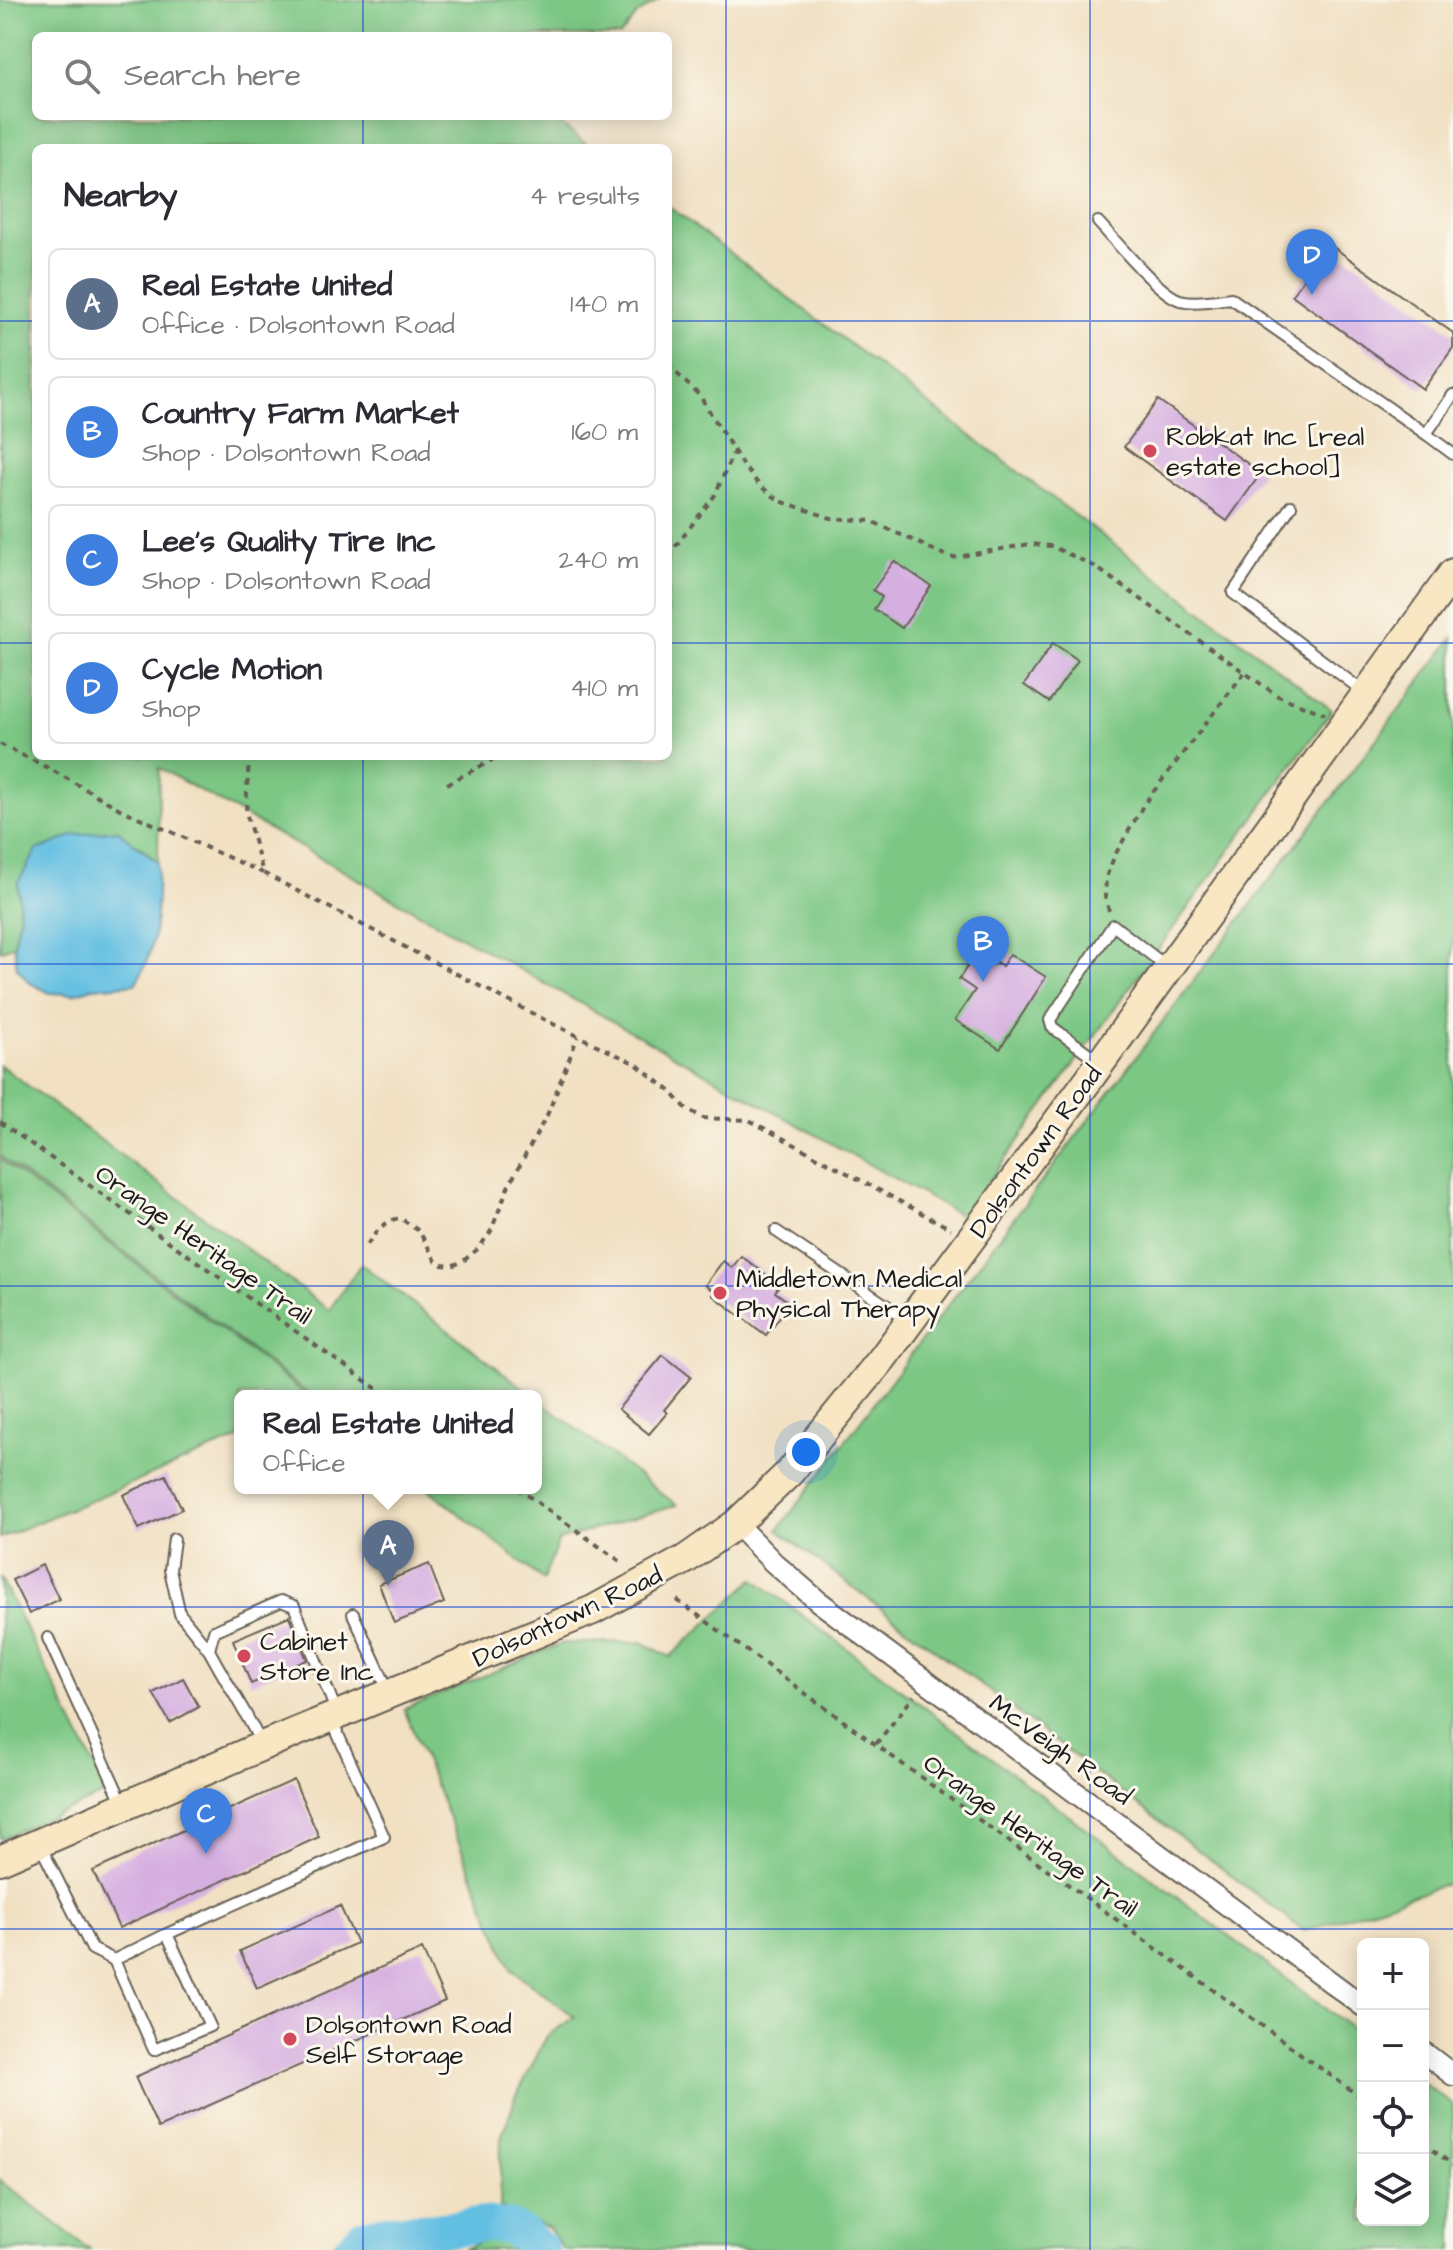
<!DOCTYPE html>
<html lang="en">
<head>
<meta charset="utf-8">
<style>
	:root { --surface:#fff; --page:#f2f2f3; --text:#2b2b33; --muted:#7c7c81; --line:#e1e1e2; --accent:#111827 }
	body { margin:0; font-family:"Architects Daughter",sans-serif; background:var(--page); color:var(--text) }
	.controls { position:absolute; right:24px; bottom:24px; display:grid; overflow:hidden; border-radius:12px; box-shadow:0 4px 20px #0003 }
	.controls button { width:72px; height:72px; display:grid; place-items:center; padding:0; border:0; border-bottom:2px solid var(--line); background:var(--surface); color:var(--text); font:40px sans-serif }
	.you { position:absolute; left:806px; top:1452px; width:28px; height:28px; margin:-20px; border:6px solid #fff; border-radius:50%; background:#1a73e8; box-shadow:0 0 0 12px #1a73e833 }
	.badge { display:grid; place-items:center; width:52px; height:52px; border-radius:50%; background:var(--accent); color:#fff; font-size:26px; font-weight:700 }
	.pin { position:absolute; translate:-50% -66px; filter:drop-shadow(0 2px 4px #0008) }
	.pin::after { content:''; position:absolute; top:42px; width:28px; height:24px; background:inherit; clip-path:polygon(0 0,100% 0,50% 100%) }
	.popup { position:absolute; left:234px; top:1390px; width:308px; height:104px; box-sizing:border-box; display:grid; place-content:center; border-radius:12px; background:var(--surface); filter:drop-shadow(0 2px 6px #0005); font-size:26px; white-space:nowrap; color:var(--muted) }
	.popup b { font-size:30px; color:var(--text) }
	.popup::after { content:''; position:absolute; left:50%; top:100%; margin-left:-16px; border:16px solid transparent; border-top-color:var(--surface) }
	.list { margin:0; padding:0; list-style:none }
	h2 { display:flex; justify-content:space-between; align-items:center; height:104px; margin:0; padding:0 32px; font-size:34px }
	h2 small { font-size:26px; font-weight:400; color:var(--muted) }
	.list li { display:grid; grid-template-columns:52px 1fr auto; gap:24px; align-items:center; box-sizing:border-box; height:112px; margin:0 16px 16px; padding:0 16px; border:2px solid var(--line); border-radius:12px }
	.list b { display:block; font-size:30px; white-space:nowrap }
	.list p { margin:0; font-size:26px; white-space:nowrap; color:var(--muted) }
	.list em { font-size:26px; font-style:normal; color:var(--muted) }
	.icon { flex:none; width:44px; height:44px; fill:none; stroke:currentColor; stroke-width:2; stroke-linecap:round; stroke-linejoin:round }
	.map { position:relative; flex:none; width:1453px; height:2250px; overflow:hidden }
	.search { position:absolute; background:var(--surface); box-shadow:0 4px 20px #0003; left:32px; top:32px; width:640px; height:88px; display:flex; align-items:center; gap:20px; box-sizing:border-box; padding:0 28px; border-radius:12px; color:var(--muted); font-size:30px }
	.panel { position:absolute; background:var(--surface); box-shadow:0 4px 20px #0003; left:32px; top:144px; width:640px; height:616px; border-radius:12px }
	.map>svg:first-child { display:block }
</style>
</head>
<body>
<div class="map">
<svg width="1453" height="2250" viewBox="0 0 1453 2250">
	<rect width="100%" height="100%" fill="#fbf7ec"/>
	<filter id="ink" filterUnits="userSpaceOnUse"><feTurbulence type="fractalNoise" baseFrequency=".0125" numOctaves="2"/><feDisplacementMap in="SourceGraphic" scale="16" xChannelSelector="R" yChannelSelector="G"/><feConvolveMatrix kernelMatrix="1 2 1 2 8 2 1 2 1" color-interpolation-filters="sRGB"/></filter>
	<filter id="wash" filterUnits="userSpaceOnUse"><feTurbulence type="fractalNoise" baseFrequency=".006" numOctaves="4" result="noise"/><feDisplacementMap in="SourceGraphic" scale="32" xChannelSelector="R" yChannelSelector="G"/><feGaussianBlur stdDeviation="1.8" result="paint"/><feColorMatrix in="noise" values="0 0 0 0 0 0 0 0 0 0 0 0 0 0 0 0 0 1.4 0 .05"/><feComposite in="paint" operator="in"/></filter>
	<g filter="url(#wash)">
		<rect width="100%" height="100%" fill="#f1e0c2"/>
		<g fill="#7cc784" stroke="#4c7250" stroke-width="2">
			<polygon points="0,0 658,0 637,15 620,36 36,36 36,116 558,116 555,120 592,148 36,148 36,756 668,756 668,206 1332,710 963,1217 159,768 158,862 139,846 18,882 20,915 14,945 0,951"/>
			<polygon points="1453,638 1453,1882 1304,1931 778,1530"/>
			<polygon points="0,1065 329,1310 361,1264 534,1396 311,1396 0,1156"/>
			<polygon points="0,1159 308,1396 240,1396 240,1438 0,1538"/>
			<polygon points="536,1398 677,1505 559,1540 543,1580 427,1488 536,1488"/>
			<polygon points="0,1577 108,1793 0,1839"/>
			<polygon points="754,1579 1363,2037 1363,2220 1423,2220 1423,2083 1453,2105 1453,2250 563,2250 549,2228 500,2207 501,2138 516,2097 547,2036 575,2017 511,1969 404,1709 563,1643 642,1642 670,1657"/>
			<polygon points="0,2180 90,2250 0,2250"/>
			<polygon points="510,2238 529,2250 463,2250 485,2239"/>
		</g>
		<path fill="#64bfe2" stroke="#406e7f" stroke-width="2" d="M117,830L158,862C156,904 160,948 135,984L93,988L73,994L50,993L30,983L17,968L14,945L20,915L18,882L37,850L75,835Z"/>
		<g fill="none" stroke-linecap="round" stroke-linejoin="round">
			<polyline stroke="#64bfe2" stroke-width="36" points="350,2250 363,2237 389,2232 443,2230 484,2224 509,2227 525,2236 541,2250"/>
		</g>
		<g id="blocks">
			<g fill="#d6afe1">
				<polygon points="1329,244 1453,333 1453,348 1423,389 1292,295"/>
				<polygon points="1158,400 1261,473 1227,521 1124,447"/>
				<polygon points="894,561 931,586 902,628 874,609 882,597 873,590"/>
				<polygon points="1053,643 1078,660 1049,702 1024,685"/>
				<polygon points="978,950 1002,966 1010,954 1046,977 1000,1049 955,1020 975,990 959,979"/>
				<polygon points="741,1256 780,1285 775,1292 790,1303 766,1335 712,1295 715,1292 705,1285 723,1261 732,1268"/>
				<polygon points="663,1355 691,1377 664,1410 667,1413 649,1434 618,1409"/>
				<polygon points="166,1475 182,1509 139,1529 123,1495"/>
				<polygon points="429,1564 444,1603 394,1623 379,1584"/>
				<polygon points="42,1565 59,1599 29,1614 12,1580"/>
				<polygon points="289,1616 307,1660 251,1684 233,1640"/>
				<polygon points="183,1678 199,1707 170,1723 153,1693"/>
				<polygon points="294,1780 319,1837 119,1928 93,1871"/>
				<polygon points="340,1906 357,1943 257,1988 240,1951"/>
				<polygon points="422,1949 445,2001 158,2128 135,2077"/>
			</g>
		</g>
	</g>
	<g filter="url(#ink)">
		<use href="#blocks" fill-opacity="0" stroke="#676156" stroke-width="2"/>
		<g fill="none" stroke-linecap="round" stroke-linejoin="round">
			<g stroke="#676156" stroke-width="14">
				<g id="lane">
					<path d="M1098,222C1115,240 1159,294 1180,300C1196,304 1215,300 1231,298L1426,434"/>
					<polyline points="1453,395 1426,434 1453,454"/>
					<polyline points="1291,506 1233,593 1364,692"/>
					<polyline points="1099,1061 1052,1027 1050,1020 1113,925 1167,967"/>
					<polyline points="776,1231 908,1320"/>
					<polyline points="174,1539 170,1570 180,1614 209,1650"/>
					<polyline points="353,1614 389,1692"/>
					<polyline points="48,1638 123,1804"/>
					<path d="M262,1745C246,1712 226,1682 209,1650L214,1631L281,1601L294,1606L337,1713"/>
					<polyline points="40,1845 92,1949 114,1960 154,2050 210,2026 167,1934 114,1960"/>
					<polyline points="167,1934 384,1837 332,1721"/>
				</g>
			</g>
			<g stroke="#676156" stroke-width="24">
				<g id="street">
					<polyline points="736,1524 774,1563 818,1601 1363,2006"/>
					<polyline points="1423,2052 1453,2075"/>
				</g>
			</g>
			<g stroke="#676156" stroke-width="32">
				<polyline id="secondary" points="0,1860 262,1746 593,1610 686,1559 736,1524 790,1472 882,1359 1089,1079 1453,573"/>
			</g>
			<g stroke="#676156" stroke-width="4" stroke-dasharray="6 6" stroke-linecap="butt">
				<polyline points="668,365 700,396 742,464 760,486 780,501 831,518 871,521 951,558 1030,544 1051,546 1094,566 1278,696 1325,714"/>
				<polyline points="668,556 715,495 734,451"/>
				<polyline points="0,744 52,770 120,809 263,873"/>
				<polyline points="249,756 246,812 263,873 547,1021 636,1064 670,1091 687,1109 703,1118 749,1120 951,1229"/>
				<polyline points="447,784 500,756"/>
				<polyline points="1109,911 1105,897 1106,877 1115,855 1144,804 1245,672"/>
				<polyline points="0,1122 387,1396"/>
				<path d="M367,1245C376,1232 383,1221 400,1218L419,1231L436,1261L442,1265L451,1266L462,1262L479,1248L491,1231L508,1187L548,1113L578,1036"/>
				<polyline points="517,1488 624,1564"/>
				<polyline points="677,1600 1363,2099"/>
				<polyline points="876,1744 914,1696"/>
				<polyline points="1423,2143 1453,2165"/>
			</g>
			<use href="#lane" stroke="#fff" stroke-width="10"/>
			<use href="#street" stroke="#fff" stroke-width="20"/>
			<use href="#secondary" stroke="#f9e7c3" stroke-width="28"/>
		</g>
	</g>
	<path fill="none" stroke="#1d4ed8" stroke-width="2" stroke-opacity="0.55" d="M363,0V36M726,0V2250M1090,0V2250M363,116V148M0,321H36M668,321H1453M0,643H36M668,643H1453M363,756V2250M0,964H1453M0,1286H1453M0,1607H1453M0,1929H1453"/>
	<g fill="#d1495b" stroke="#fbf7ec" stroke-width="3">
		<circle cx="1150" cy="451" r="8"/>
		<circle cx="720" cy="1293" r="8"/>
		<circle cx="244" cy="1656" r="8"/>
		<circle cx="290" cy="2039" r="8"/>
	</g>
	<g text-anchor="middle" stroke-width="6" stroke-linejoin="round" paint-order="stroke">
		<g font-size="26" fill="#1c1c1c" stroke="#fbf7ec" text-anchor="start">
			<text x="1166" y="445">Robkat Inc [real<tspan x="1166" dy="30">estate school]</tspan></text>
			<text x="736" y="1287">Middletown Medical<tspan x="736" dy="30">Physical Therapy</tspan></text>
			<text x="260" y="1650">Cabinet<tspan x="260" dy="30">Store Inc</tspan></text>
			<text x="306" y="2033">Dolsontown Road<tspan x="306" dy="30">Self Storage</tspan></text>
		</g>
		<g font-size="26" fill="#1c1c1c" stroke="#fbf7ec">
			<text transform="translate(1035 1151) rotate(-54)" y="9">Dolsontown Road</text>
			<text transform="translate(204 1244) rotate(35)" y="9">Orange Heritage Trail</text>
			<text transform="translate(567 1616) rotate(-25)" y="9">Dolsontown Road</text>
			<text transform="translate(1061 1749) rotate(36)" y="9">McVeigh Road</text>
			<text transform="translate(1031 1835) rotate(36)" y="9">Orange Heritage Trail</text>
		</g>
	</g>
</svg>
<div class="controls">
<button>+</button>
<button>−</button>
<button><svg class="icon" aria-label="locate" viewBox="0 0 24 24"><circle cx="12" cy="12" r="6"/><path d="M12 2v4M12 18v4M2 12h4M18 12h4"/></svg></button>
<button><svg class="icon" aria-label="layers" viewBox="0 0 24 24"><path d="M12 4l9 5-9 5-9-5zM3 14l9 5 9-5"/></svg></button>
</div>
<div class="you"></div>
<div class="pin badge" style="left:388px;top:1586px;background:#5c6f8a">A</div>
<div class="popup"><b>Real Estate United</b>Office</div>
<div class="pin badge" style="left:983px;top:982px;background:#3f7fe0">B</div>
<div class="pin badge" style="left:206px;top:1854px;background:#3f7fe0">C</div>
<div class="pin badge" style="left:1312px;top:295px;background:#3f7fe0">D</div>
<div class="search"><svg class="icon" aria-label="search" viewBox="0 0 24 24"><circle cx="10" cy="10" r="6"/><path d="M15 15l6 6"/></svg>Search here</div>
<section class="panel">
<h2>Nearby<small>4 results</small></h2>
<ul class="list">
<li><span class="badge" style="background:#5c6f8a">A</span><div><b>Real Estate United</b><p>Office · Dolsontown Road</p></div><em>140 m</em></li>
<li><span class="badge" style="background:#3f7fe0">B</span><div><b>Country Farm Market</b><p>Shop · Dolsontown Road</p></div><em>160 m</em></li>
<li><span class="badge" style="background:#3f7fe0">C</span><div><b>Lee's Quality Tire Inc</b><p>Shop · Dolsontown Road</p></div><em>240 m</em></li>
<li><span class="badge" style="background:#3f7fe0">D</span><div><b>Cycle Motion</b><p>Shop</p></div><em>410 m</em></li>
</ul>
</section>
</div>
</body>
</html>
